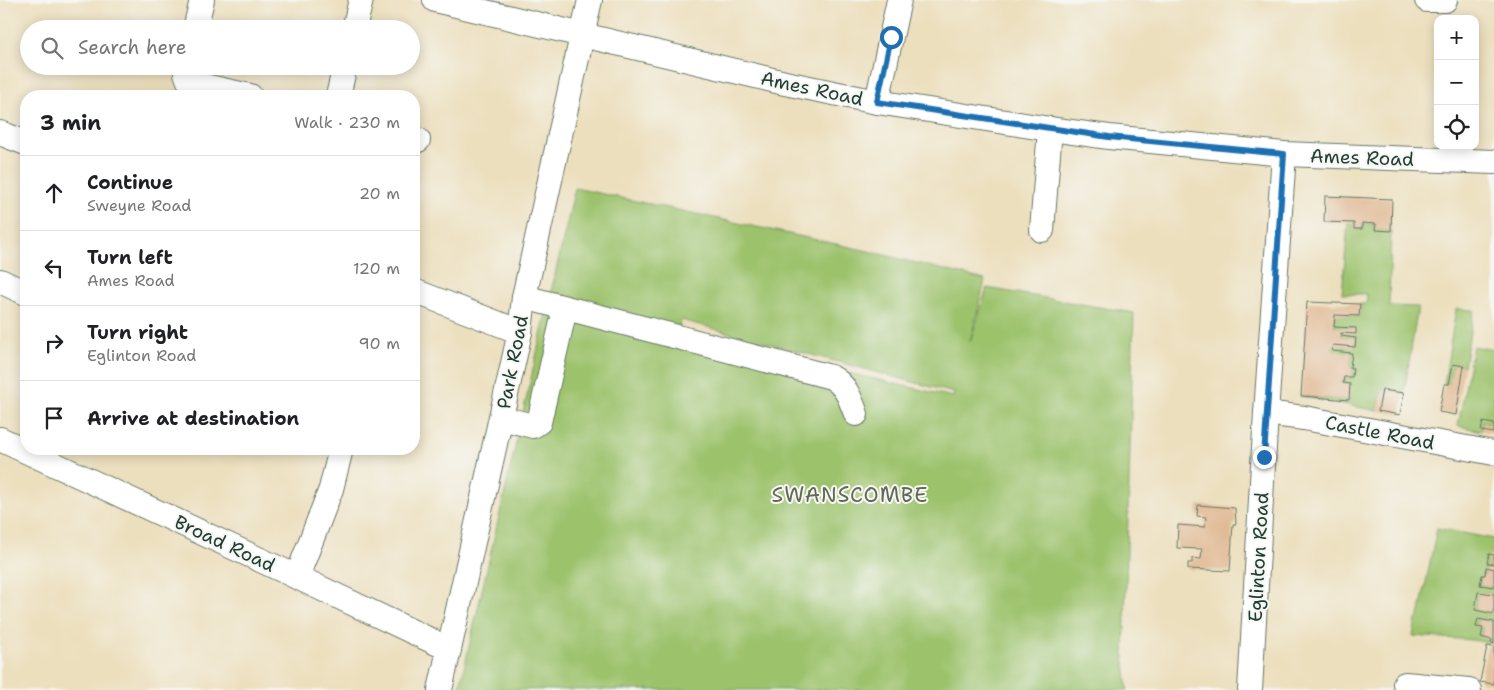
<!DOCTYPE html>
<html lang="en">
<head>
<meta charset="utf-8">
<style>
	:root { --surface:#fff; --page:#f2f2f2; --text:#202124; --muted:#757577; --line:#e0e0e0 }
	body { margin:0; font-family:"Shantell Sans",sans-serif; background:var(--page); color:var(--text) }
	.controls { position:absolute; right:15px; top:15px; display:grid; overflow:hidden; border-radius:10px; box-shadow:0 2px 12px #0003 }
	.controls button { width:45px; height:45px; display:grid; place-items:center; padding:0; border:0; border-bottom:1px solid var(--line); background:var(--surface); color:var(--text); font:25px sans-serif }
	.stop { position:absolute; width:15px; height:15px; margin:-11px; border:4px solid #1f6fb2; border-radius:50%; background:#fff }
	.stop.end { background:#1f6fb2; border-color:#fff; box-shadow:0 1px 5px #0008 }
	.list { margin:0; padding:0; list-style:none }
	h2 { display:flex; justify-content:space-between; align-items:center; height:65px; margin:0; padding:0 20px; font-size:21px }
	h2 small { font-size:16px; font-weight:400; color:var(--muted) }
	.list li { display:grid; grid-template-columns:32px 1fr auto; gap:15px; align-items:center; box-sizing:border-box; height:75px; padding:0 20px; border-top:1px solid var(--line) }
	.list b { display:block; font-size:19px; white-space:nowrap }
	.list p { margin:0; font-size:16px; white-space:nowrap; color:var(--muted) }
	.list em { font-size:16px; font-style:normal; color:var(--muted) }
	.icon { flex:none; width:28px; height:28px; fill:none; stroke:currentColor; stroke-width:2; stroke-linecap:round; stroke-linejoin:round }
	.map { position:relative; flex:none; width:1494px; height:690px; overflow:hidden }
	.search { position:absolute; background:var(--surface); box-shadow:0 2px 12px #0003; left:20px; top:20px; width:400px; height:55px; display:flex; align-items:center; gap:12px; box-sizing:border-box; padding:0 18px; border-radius:28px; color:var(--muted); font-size:19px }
	.panel { position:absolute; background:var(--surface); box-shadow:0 2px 12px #0003; left:20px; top:90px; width:400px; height:365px; border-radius:20px }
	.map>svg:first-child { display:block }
</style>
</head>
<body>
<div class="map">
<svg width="1494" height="690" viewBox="0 0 1494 690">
	<rect width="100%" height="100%" fill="#f6f6f2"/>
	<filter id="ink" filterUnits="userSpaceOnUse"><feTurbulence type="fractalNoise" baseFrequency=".02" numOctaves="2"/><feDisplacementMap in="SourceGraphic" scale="10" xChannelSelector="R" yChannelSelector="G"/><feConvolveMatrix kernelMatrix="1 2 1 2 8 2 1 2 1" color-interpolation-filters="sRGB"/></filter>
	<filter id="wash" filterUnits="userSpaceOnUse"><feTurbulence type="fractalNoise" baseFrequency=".0096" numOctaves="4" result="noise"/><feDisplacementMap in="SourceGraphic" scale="20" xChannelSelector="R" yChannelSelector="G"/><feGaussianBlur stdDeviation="1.12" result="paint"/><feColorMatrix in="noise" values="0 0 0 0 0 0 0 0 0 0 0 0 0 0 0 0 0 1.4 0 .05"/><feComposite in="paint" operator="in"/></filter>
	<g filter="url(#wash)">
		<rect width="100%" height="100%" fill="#ecdfbd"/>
		<g fill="#9cc26c" stroke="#5e8050" fill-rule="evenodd">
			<path d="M575,188L864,250L985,280L970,342L987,288L1134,313L1124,654L1128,690H459ZM681,320L954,393L953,397L678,334Z"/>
			<polygon points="1348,223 1354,223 1354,229 1362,229 1362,223 1376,224 1376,230 1391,231 1389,306 1418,307 1404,393 1382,390 1378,411 1301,396 1349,400 1350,384 1343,383 1344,377 1352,377 1353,369 1350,368 1352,353 1332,351 1333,345 1355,347 1356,338 1341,336 1341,333 1356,328 1334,327 1335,315 1359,316 1360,304 1366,304 1367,294 1342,294"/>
			<polygon points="1456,309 1474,310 1464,366 1453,364 1449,384 1444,384"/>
			<polygon points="1473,346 1494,350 1494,424 1483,422 1481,431 1458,426"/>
			<polygon points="1437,528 1494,539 1494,555 1489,555 1487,562 1494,564 1494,569 1486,567 1485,575 1482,575 1480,585 1494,587 1494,594 1478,592 1475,610 1494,614 1494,622 1478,619 1476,627 1483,628 1481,637 1492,640 1491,643 1472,640 1413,636 1416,620 1419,616"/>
		</g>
		<g id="blocks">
			<g fill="#e1bb97">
				<polygon points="1325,196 1392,199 1391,231 1375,230 1376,224 1362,223 1362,229 1354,229 1354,223 1324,222"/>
				<polygon points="1307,302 1360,304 1359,316 1335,315 1334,327 1356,328 1356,334 1341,333 1341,336 1356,338 1355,347 1333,345 1332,351 1352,353 1350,368 1353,368 1352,377 1344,377 1343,383 1350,384 1349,400 1301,396"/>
				<polygon points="1453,364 1464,366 1456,415 1439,412 1444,384 1449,384"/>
				<polygon points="1382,390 1404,393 1400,415 1378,411"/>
				<polygon points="1483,422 1494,424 1494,433 1481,431"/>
				<polygon points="1198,505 1235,508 1236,524 1233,524 1230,571 1188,569 1188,563 1192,563 1192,558 1201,559 1202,549 1177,548 1178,525 1205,527 1206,517 1197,516"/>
				<polygon points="1489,554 1494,555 1494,564 1487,563"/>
				<polygon points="1486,567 1494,569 1494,587 1480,585 1482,575 1485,575"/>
				<polygon points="1478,592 1494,594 1494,614 1475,610"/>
				<polygon points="1478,619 1494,622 1494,644 1491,643 1492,640 1481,637 1483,628 1476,627"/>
				<polygon points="1487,646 1494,647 1494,684 1480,682"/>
			</g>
		</g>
	</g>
	<g filter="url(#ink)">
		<use href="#blocks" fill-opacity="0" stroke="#677664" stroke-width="1"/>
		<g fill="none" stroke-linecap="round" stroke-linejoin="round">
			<g stroke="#677664" stroke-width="26">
				<g id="minor">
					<polyline points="435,0 785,83 877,102 1050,129 1109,137 1284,154 1494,162"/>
					<polyline points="1427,0 1445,0"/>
					<polyline points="195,29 202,0"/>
					<polyline points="354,29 361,0"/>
					<polyline points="187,66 186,73 189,81 195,84 250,96"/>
					<polyline points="338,96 345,66"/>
					<polyline points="877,102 899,0"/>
					<polyline points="0,133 26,143"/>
					<polyline points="414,139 418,140"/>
					<polyline points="1042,230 1050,129"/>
					<polyline points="0,281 26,293"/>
					<polyline points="414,291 520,332"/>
					<path d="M524,297L831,377C846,385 850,398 856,414"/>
					<polyline points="1266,413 1304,418 1494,453"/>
					<polyline points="501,418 533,426 539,422 565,309"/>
					<polyline points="0,439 297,577 449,649"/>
					<polyline points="297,577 331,489 341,449"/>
					<polyline points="1405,684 1469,690"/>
					<polyline points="440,690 520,332 524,297 590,0"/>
					<polyline points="1250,690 1266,413 1284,154"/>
				</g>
			</g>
			<use href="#minor" stroke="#fff" stroke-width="24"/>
		</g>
	</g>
	<g fill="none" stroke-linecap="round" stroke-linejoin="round" filter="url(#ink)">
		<polyline stroke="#1f6fb2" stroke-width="6" points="891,37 877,102 1109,137 1284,154 1264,457"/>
	</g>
	<g text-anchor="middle" stroke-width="4" stroke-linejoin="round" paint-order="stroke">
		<g font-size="19" fill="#1f3d34" stroke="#f6f6f2">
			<text transform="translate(812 88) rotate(12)" y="7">Ames Road</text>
			<text transform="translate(1362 157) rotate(2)" y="7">Ames Road</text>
			<text transform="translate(512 362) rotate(-79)" y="7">Park Road</text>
			<text transform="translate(1380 432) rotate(11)" y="7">Castle Road</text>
			<text transform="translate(225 543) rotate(25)" y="7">Broad Road</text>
			<text transform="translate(1258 557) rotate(-87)" y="7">Eglinton Road</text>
		</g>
		<g font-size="21" letter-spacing="1" fill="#636957" stroke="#f6f6f2">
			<text x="850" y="502">SWANSCOMBE</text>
		</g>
	</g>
</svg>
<div class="controls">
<button>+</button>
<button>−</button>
<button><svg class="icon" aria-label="locate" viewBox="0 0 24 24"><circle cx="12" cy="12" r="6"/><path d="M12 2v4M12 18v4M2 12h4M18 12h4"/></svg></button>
</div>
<div class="stop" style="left:891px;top:37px"></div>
<div class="stop end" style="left:1264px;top:457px"></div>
<div class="search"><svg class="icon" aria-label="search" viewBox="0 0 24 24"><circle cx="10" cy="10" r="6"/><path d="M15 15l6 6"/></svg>Search here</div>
<section class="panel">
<h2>3 min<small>Walk · 230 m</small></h2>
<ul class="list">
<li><svg class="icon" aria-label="ahead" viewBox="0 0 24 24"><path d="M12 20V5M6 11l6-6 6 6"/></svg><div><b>Continue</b><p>Sweyne Road</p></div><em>20 m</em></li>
<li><svg class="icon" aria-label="left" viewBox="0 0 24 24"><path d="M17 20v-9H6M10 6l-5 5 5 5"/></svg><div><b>Turn left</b><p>Ames Road</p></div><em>120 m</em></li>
<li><svg class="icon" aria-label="right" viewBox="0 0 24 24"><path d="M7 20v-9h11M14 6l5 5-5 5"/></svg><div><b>Turn right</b><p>Eglinton Road</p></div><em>90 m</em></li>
<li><svg class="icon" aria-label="arrive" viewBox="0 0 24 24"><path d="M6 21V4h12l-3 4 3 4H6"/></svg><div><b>Arrive at destination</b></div></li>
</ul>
</section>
</div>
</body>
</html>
